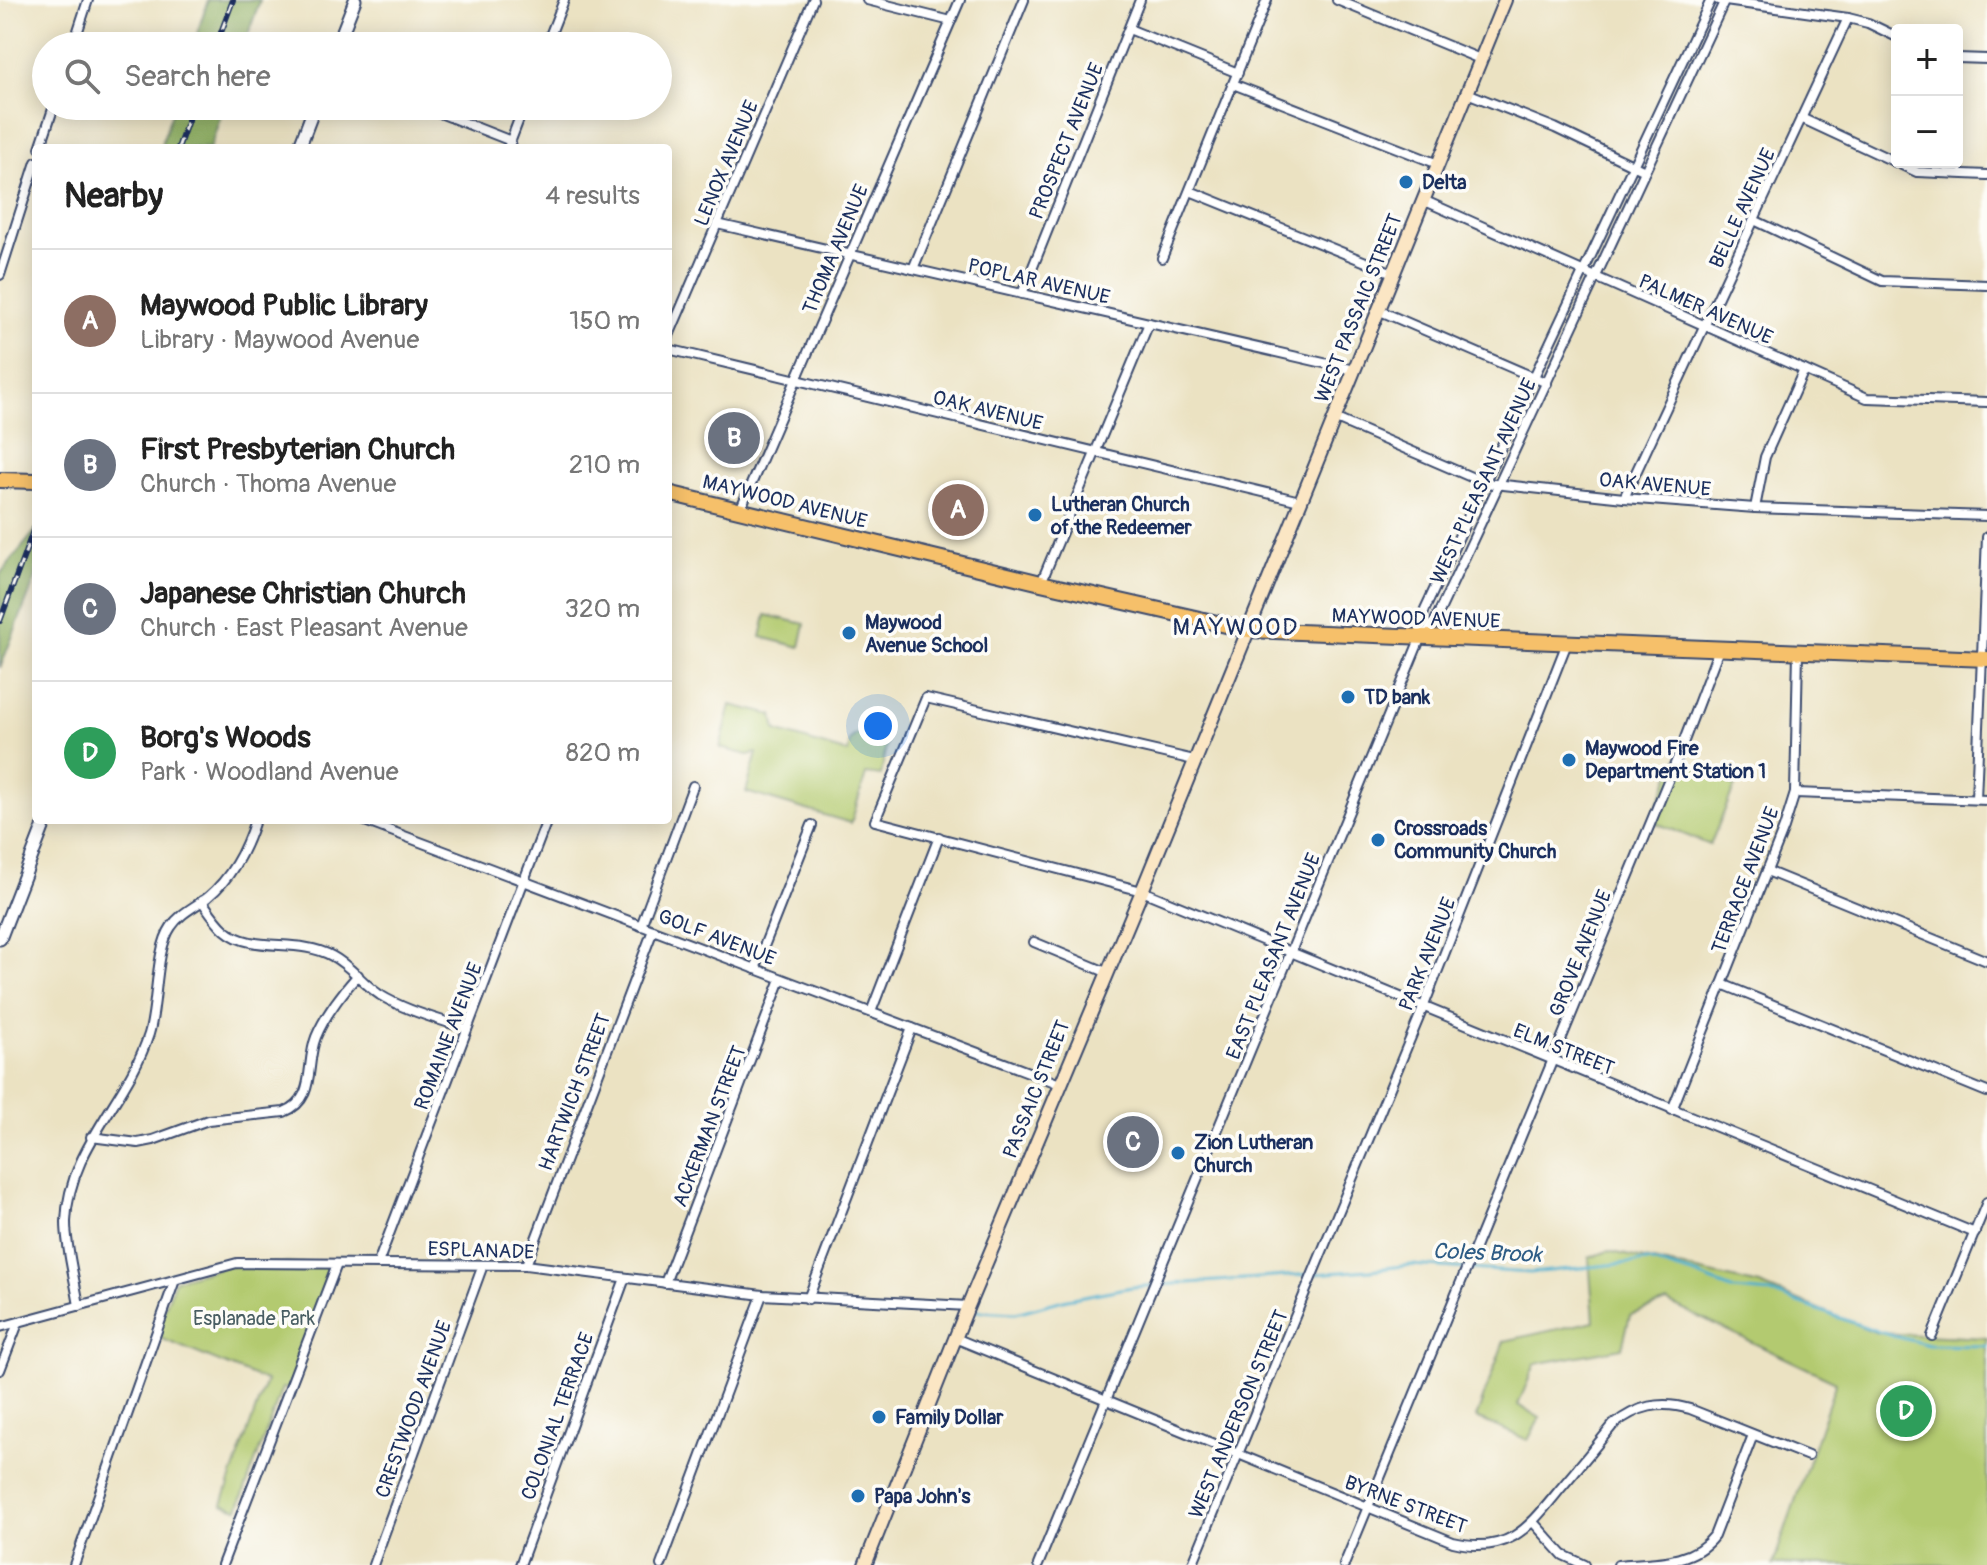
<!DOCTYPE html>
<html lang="en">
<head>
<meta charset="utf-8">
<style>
	:root { --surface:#fff; --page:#f2f2f2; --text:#222; --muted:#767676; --line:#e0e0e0; --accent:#1f6fb2 }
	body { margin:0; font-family:Pangolin,sans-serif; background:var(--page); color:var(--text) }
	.controls { position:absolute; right:24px; top:24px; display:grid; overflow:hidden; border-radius:8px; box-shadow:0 4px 20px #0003 }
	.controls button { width:72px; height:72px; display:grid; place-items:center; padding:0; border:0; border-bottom:2px solid var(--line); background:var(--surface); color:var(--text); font:40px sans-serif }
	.you { position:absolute; left:878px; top:726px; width:28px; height:28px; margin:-20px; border:6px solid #fff; border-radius:50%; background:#1a73e8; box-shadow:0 0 0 12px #1a73e833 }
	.badge { display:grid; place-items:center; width:52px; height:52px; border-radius:50%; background:var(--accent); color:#fff; font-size:26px; font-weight:700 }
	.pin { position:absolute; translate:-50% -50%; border:4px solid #fff; box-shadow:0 2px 8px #0006 }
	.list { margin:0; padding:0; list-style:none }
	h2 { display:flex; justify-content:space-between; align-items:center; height:104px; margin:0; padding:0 32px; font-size:34px }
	h2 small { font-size:26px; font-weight:400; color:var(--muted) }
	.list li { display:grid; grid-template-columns:52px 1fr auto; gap:24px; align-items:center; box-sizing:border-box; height:144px; padding:0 32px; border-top:2px solid var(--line) }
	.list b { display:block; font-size:30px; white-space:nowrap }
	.list p { margin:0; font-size:26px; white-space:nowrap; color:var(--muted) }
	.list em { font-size:26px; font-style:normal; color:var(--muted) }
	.icon { flex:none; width:44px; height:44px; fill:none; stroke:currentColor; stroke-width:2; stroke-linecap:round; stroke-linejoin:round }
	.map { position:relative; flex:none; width:1987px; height:1565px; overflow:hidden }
	.search { position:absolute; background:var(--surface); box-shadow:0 4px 20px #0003; left:32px; top:32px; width:640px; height:88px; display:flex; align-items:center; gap:20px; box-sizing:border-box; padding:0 28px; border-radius:44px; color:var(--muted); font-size:30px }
	.panel { position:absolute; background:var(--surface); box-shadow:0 4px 20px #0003; left:32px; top:144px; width:640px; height:680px; border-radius:8px }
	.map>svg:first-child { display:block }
</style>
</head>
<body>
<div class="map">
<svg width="1987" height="1565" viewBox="0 0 1987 1565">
	<rect width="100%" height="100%" fill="#fdfcf7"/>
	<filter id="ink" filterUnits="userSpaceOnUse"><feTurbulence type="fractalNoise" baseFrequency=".0125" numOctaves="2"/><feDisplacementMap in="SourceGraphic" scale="16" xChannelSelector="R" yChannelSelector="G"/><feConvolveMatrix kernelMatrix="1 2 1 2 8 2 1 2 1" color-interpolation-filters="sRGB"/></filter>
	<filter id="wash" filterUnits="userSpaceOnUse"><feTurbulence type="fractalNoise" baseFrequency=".006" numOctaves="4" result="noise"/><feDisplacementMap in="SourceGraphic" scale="32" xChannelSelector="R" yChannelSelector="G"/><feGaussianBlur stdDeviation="1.8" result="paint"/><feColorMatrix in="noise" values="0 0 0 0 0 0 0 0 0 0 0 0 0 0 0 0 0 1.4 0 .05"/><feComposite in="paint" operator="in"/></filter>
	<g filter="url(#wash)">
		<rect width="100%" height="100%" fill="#ebe2c2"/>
		<g fill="#b3ca6f" stroke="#677c66" stroke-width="2">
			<polygon points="766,615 805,624 800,647 761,637"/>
			<polygon points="731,705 773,715 776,731 848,753 850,740 856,734 887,739 881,776 866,774 851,823 746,792 757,753 748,755 720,748"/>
			<polygon points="1677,759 1735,786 1710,845 1651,821"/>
			<polygon points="1608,1251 1760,1285 1877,1333 1987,1338 1987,1565 1773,1565 1836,1382 1667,1302 1630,1315 1622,1348 1535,1364 1518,1405 1540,1418 1528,1440 1476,1418 1504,1341 1594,1321 1589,1258"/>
			<polygon points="237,1263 337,1264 288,1389 282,1388 238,1509 222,1504 266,1381 155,1336 175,1280"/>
		</g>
		<g fill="#8eae62" stroke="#546e60" stroke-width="2">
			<polygon points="208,0 260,0 244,46 193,46"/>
			<polygon points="174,106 224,106 210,148 160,148"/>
			<polygon points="36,530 36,577 0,668 0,574"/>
		</g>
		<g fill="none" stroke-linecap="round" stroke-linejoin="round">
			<polyline stroke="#4eafcd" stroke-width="3" points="977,1311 1016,1313 1067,1299 1132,1287 1370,1270 1411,1265 1530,1273 1648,1261 1693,1274 1734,1290 1771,1293 1879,1332 1929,1345 1987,1346"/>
		</g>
	</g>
	<g filter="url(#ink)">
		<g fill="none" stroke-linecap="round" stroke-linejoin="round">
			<g stroke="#3a4a6d" stroke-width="12">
				<g id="minor">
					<polyline points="867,0 951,21"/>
					<polyline points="1337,0 1480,59"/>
					<polyline points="1718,0 1848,18 1868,23 1897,37"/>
					<polyline points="1129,29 1238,73"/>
					<polyline points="73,46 88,0"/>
					<polyline points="546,46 564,0"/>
					<polyline points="1957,58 1987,59"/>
					<polyline points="1233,84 1438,164"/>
					<polyline points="1467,93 1555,128 1645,171"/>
					<polyline points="422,106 511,141"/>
					<polyline points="1801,118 1917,172 1987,175"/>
					<polyline points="40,148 54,106"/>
					<polyline points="508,148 524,106"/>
					<polyline points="1190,191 1393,273"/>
					<polyline points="1423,200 1867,398 1987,402"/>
					<polyline points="1754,220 1882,281 1987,285"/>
					<polyline points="717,224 1354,370"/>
					<polyline points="1162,258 1267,0"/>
					<polyline points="913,269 1024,0"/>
					<polyline points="0,275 36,162"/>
					<polyline points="1022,294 1140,0"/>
					<polyline points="1378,310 1547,383"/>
					<polyline points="668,338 813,0"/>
					<polyline points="668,349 1300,501"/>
					<polyline points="1334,418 1485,483 1624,498 1755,508 1987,516"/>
					<polyline points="1624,498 1848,18"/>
					<polyline points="1755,508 1765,457 1804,370"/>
					<polyline points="740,510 960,0"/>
					<polyline points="1041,583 1149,323"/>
					<polyline points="1424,635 1435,621 1725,0"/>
					<polyline points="1194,760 926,698 875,821 1142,891 1975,1233"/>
					<polyline points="1795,793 1987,800"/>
					<polyline points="1976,799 1987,537"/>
					<polyline points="362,820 1060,1084"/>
					<polyline points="1767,871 1987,961"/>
					<path d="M202,901C209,911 216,922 225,930C252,954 297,937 332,956C351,966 363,984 380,995C406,1011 439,1019 467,1029"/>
					<polyline points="641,926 693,786"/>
					<polyline points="1034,942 1106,972"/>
					<polyline points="755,969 812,825"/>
					<polyline points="1722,984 1987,1092"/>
					<polyline points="871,1012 939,837"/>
					<polyline points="1672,1110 1784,828 1795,793 1798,652"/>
					<path d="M91,1137L138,1143L153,1140L208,1120L284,1112C317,1099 305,1065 316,1037C326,1013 341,994 358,975"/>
					<polyline points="378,1263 547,820"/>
					<polyline points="526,1265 653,930"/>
					<polyline points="665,1283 781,979"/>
					<polyline points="808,1299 912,1028"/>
					<path d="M79,1306C75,1279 66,1249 66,1222C68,1149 128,1100 149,1034C158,1005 155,950 171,927C180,913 195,907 208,897C232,877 246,849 255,820"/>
					<polyline points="0,1327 237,1263 526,1265 762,1295 968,1306"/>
					<polyline points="1932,1336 1987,1202"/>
					<path d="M955,1338L1453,1542C1510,1555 1529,1527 1561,1488C1579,1467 1596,1446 1613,1425C1637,1406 1660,1400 1690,1409L1808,1456"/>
					<polyline points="0,1370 18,1323"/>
					<polyline points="1533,1522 1563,1555 1585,1565"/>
					<polyline points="74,1565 175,1280"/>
					<polyline points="222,1565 337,1264"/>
					<polyline points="373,1565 483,1265"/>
					<polyline points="520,1565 625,1278"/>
					<polyline points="661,1565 762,1295"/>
					<polyline points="1038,1565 1420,639 1420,625 1425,609 1711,0"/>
					<polyline points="1192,1565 1423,1008 1567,643"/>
					<polyline points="1344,1565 1677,759 1719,649"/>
					<path d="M1618,1565C1652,1562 1692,1565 1714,1536L1753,1435"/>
				</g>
			</g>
			<g stroke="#3a4a6d" stroke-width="15">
				<g id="tertiary">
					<polyline points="337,46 355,0"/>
					<polyline points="299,148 315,106"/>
					<polyline points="0,939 46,820"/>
				</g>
			</g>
			<g stroke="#3a4a6d" stroke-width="16">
				<polyline id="secondary" points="865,1565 968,1306 1142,891 1505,0"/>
			</g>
			<g stroke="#3a4a6d" stroke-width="18">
				<g id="primary">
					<polyline points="0,480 36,481"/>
					<polyline points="668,493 1041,583 1248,630 1987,659"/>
				</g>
			</g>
			<use href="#minor" stroke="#fff" stroke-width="8"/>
			<use href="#tertiary" stroke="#fff" stroke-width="11"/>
			<use href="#secondary" stroke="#fbe6c4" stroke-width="12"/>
			<use href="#primary" stroke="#f6c06b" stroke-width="14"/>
			<g stroke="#1b2f5e" stroke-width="6">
				<g id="rail">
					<polyline points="216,46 233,0"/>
					<polyline points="178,148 193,106"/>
					<polyline points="0,621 36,523"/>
				</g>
			</g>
			<use href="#rail" stroke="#fdfcf7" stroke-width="3" stroke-dasharray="9" stroke-linecap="butt"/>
		</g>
	</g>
	<g fill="#1f6fb2" stroke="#fdfcf7" stroke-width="3">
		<circle cx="1406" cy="182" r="8"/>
		<circle cx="1035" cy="515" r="8"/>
		<circle cx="849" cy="633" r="8"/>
		<circle cx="1348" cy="697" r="8"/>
		<circle cx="1569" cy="760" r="8"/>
		<circle cx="1378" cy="840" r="8"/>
		<circle cx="1178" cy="1153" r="8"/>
		<circle cx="879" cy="1417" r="8"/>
		<circle cx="858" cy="1496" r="8"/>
	</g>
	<g text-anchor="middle" stroke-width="7" stroke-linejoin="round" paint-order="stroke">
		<g font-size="20" fill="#1b2f5e" stroke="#fdfcf7">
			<text transform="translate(1066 141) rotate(-68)" y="7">PROSPECT AVENUE</text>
			<text transform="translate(726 163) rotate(-67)" y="7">LENOX AVENUE</text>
			<text transform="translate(1742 208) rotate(-65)" y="7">BELLE AVENUE</text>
			<text transform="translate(835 249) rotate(-67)" y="7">THOMA AVENUE</text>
			<text transform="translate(1039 281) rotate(13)" y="7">POPLAR AVENUE</text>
			<text transform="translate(1358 308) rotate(-68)" y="7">WEST PASSAIC STREET</text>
			<text transform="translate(1706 309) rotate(24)" y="7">PALMER AVENUE</text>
			<text transform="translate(988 410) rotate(14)" y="7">OAK AVENUE</text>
			<text transform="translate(1483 481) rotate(-65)" y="7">WEST PLEASANT AVENUE</text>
			<text transform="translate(1655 484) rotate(5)" y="7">OAK AVENUE</text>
			<text transform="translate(785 501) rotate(14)" y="7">MAYWOOD AVENUE</text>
			<text transform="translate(1416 618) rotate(2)" y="7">MAYWOOD AVENUE</text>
			<text transform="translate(1745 880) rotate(-69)" y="7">TERRACE AVENUE</text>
			<text transform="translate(717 937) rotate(21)" y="7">GOLF AVENUE</text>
			<text transform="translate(1580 953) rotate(-68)" y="7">GROVE AVENUE</text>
			<text transform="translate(1427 954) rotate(-68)" y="7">PARK AVENUE</text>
			<text transform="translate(1273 956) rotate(-68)" y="7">EAST PLEASANT AVENUE</text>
			<text transform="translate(448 1036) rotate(-69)" y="7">ROMAINE AVENUE</text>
			<text transform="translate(1564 1049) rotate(22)" y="7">ELM STREET</text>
			<text transform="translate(1036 1089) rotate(-68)" y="7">PASSAIC STREET</text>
			<text transform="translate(574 1092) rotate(-69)" y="7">HARTWICH STREET</text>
			<text transform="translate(709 1126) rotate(-69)" y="7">ACKERMAN STREET</text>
			<text transform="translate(481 1250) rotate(2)" y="7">ESPLANADE</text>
			<text transform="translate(413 1409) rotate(-70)" y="7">CRESTWOOD AVENUE</text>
			<text transform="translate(1238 1414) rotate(-67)" y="7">WEST ANDERSON STREET</text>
			<text transform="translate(557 1416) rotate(-70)" y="7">COLONIAL TERRACE</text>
			<text transform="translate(1406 1504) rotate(21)" y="7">BYRNE STREET</text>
		</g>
		<g font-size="20" font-weight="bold" fill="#1b2f5e" stroke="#fdfcf7" text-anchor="start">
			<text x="1422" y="189">Delta</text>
			<text x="1051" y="511">Lutheran Church<tspan x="1051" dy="23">of the Redeemer</tspan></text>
			<text x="865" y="629">Maywood<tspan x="865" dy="23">Avenue School</tspan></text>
			<text x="1364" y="704">TD bank</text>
			<text x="1585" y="755">Maywood Fire<tspan x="1585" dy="23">Department Station 1</tspan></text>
			<text x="1394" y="835">Crossroads<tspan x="1394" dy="23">Community Church</tspan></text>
			<text x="1194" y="1149">Zion Lutheran<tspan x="1194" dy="23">Church</tspan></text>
			<text x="895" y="1424">Family Dollar</text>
			<text x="874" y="1503">Papa John's</text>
		</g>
		<g font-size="20" fill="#495e63" stroke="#fdfcf7">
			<text x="254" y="1325">Esplanade Park</text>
		</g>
		<g font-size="22" font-style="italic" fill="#2d5c85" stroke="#fdfcf7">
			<text transform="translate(1487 1252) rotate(2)" y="8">Coles Brook</text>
		</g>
		<g font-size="24" letter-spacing="2" fill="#1b2f5e" stroke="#fdfcf7">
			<text x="1236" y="635">MAYWOOD</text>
		</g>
	</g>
</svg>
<div class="controls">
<button>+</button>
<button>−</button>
</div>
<div class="you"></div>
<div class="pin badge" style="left:958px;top:510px;background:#8d6e63">A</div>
<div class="pin badge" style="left:734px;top:438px;background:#6b7280">B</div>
<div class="pin badge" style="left:1133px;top:1142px;background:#6b7280">C</div>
<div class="pin badge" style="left:1906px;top:1411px;background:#2e9e5b">D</div>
<div class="search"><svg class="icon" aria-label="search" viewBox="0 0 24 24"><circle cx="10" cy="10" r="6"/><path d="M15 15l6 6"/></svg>Search here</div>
<section class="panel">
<h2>Nearby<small>4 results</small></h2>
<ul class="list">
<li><span class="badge" style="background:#8d6e63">A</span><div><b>Maywood Public Library</b><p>Library · Maywood Avenue</p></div><em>150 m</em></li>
<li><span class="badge" style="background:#6b7280">B</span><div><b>First Presbyterian Church</b><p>Church · Thoma Avenue</p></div><em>210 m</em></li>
<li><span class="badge" style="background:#6b7280">C</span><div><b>Japanese Christian Church</b><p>Church · East Pleasant Avenue</p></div><em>320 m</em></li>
<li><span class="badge" style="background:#2e9e5b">D</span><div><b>Borg's Woods</b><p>Park · Woodland Avenue</p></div><em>820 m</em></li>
</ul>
</section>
</div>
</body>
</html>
